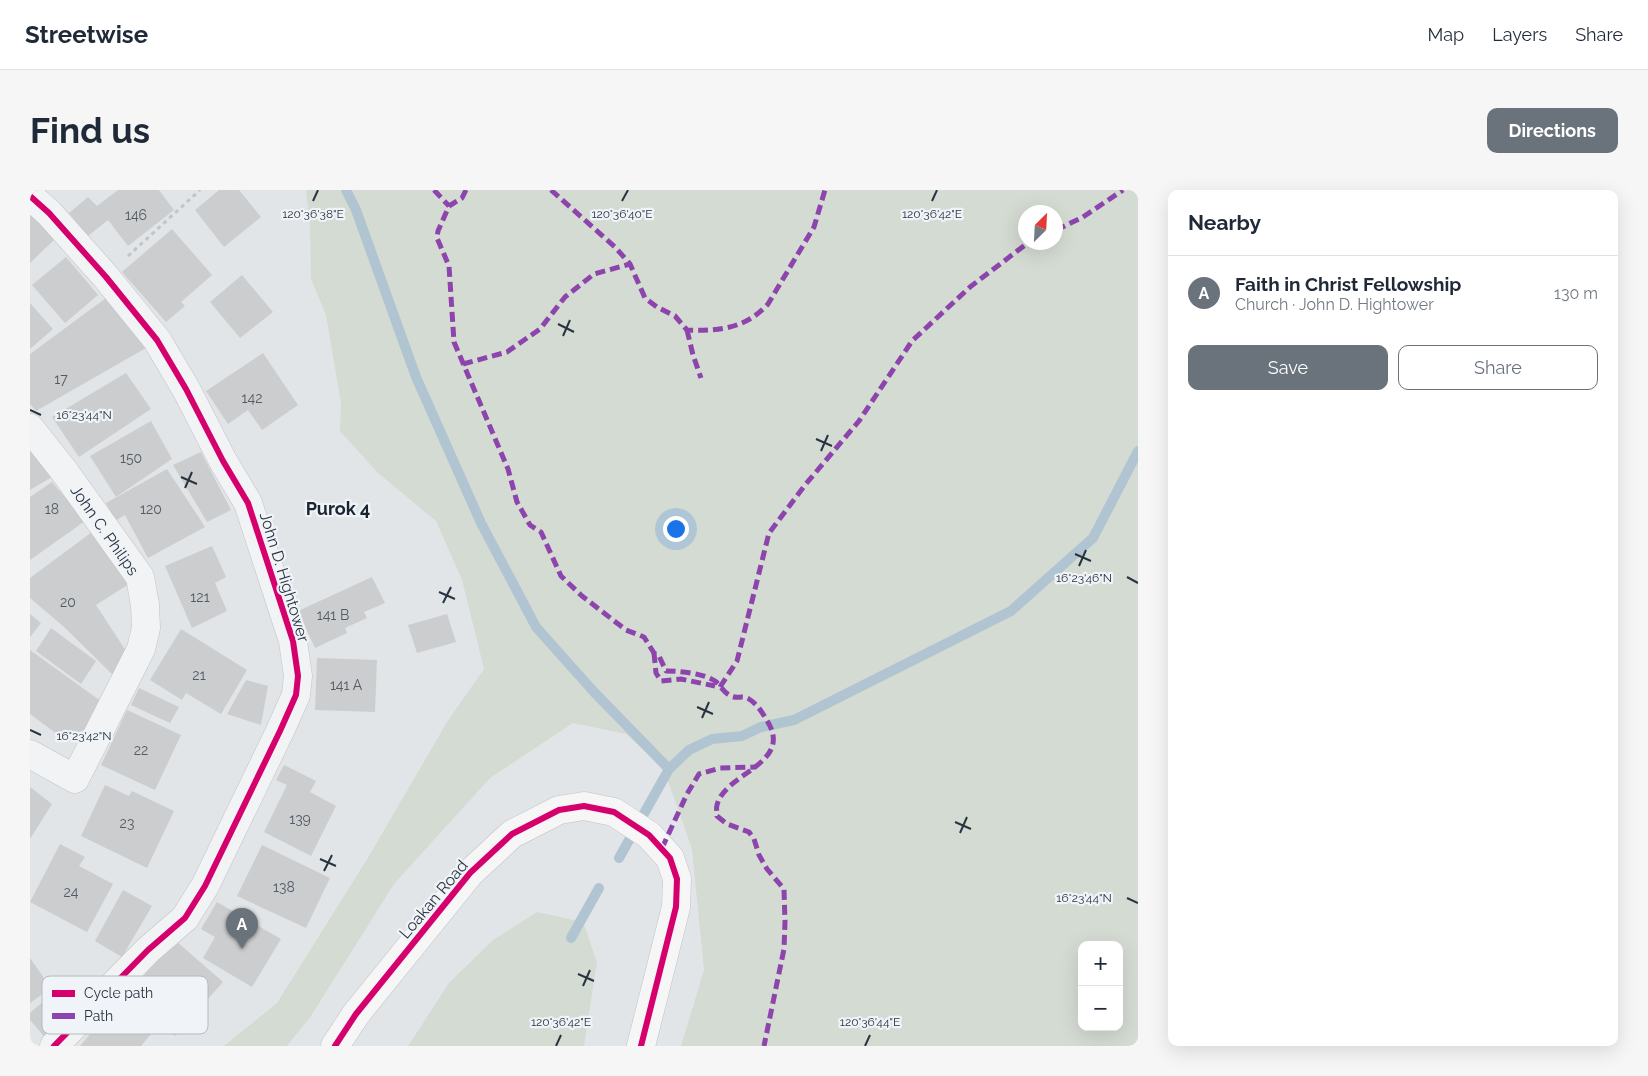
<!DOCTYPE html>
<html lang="en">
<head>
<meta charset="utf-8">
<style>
	:root { --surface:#fff; --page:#f6f6f7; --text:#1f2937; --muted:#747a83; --line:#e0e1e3; --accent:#6a727b }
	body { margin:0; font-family:Raleway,sans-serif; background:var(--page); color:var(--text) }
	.controls { position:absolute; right:15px; bottom:15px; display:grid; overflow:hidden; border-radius:10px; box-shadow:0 5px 20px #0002 }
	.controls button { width:45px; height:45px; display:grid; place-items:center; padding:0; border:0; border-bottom:1px solid var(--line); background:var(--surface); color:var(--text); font:25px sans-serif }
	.compass { position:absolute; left:988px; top:15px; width:45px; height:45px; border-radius:50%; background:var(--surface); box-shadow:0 5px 20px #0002; rotate:24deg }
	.you { position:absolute; left:645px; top:338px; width:18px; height:18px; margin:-12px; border:4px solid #fff; border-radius:50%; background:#1a73e8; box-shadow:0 0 0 8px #1a73e833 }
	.badge { display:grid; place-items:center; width:32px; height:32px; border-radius:50%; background:var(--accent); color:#fff; font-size:16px; font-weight:700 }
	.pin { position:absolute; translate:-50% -41px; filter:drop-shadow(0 1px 2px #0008) }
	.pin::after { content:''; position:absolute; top:26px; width:18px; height:15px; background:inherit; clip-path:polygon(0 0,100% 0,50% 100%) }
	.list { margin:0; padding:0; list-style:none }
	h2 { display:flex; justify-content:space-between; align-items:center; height:65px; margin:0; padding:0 20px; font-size:21px }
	h2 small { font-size:16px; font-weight:400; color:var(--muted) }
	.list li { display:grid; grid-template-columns:32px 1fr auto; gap:15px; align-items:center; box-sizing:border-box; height:75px; padding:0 20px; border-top:1px solid var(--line) }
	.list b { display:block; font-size:19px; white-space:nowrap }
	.list p { margin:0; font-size:16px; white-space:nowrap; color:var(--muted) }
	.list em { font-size:16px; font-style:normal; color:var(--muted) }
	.actions { display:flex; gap:10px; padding:15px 20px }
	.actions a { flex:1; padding:11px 0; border:1px solid var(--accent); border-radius:10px; text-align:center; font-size:18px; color:var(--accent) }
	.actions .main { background:var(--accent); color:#fff }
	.map { position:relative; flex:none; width:1108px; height:856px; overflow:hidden; border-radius:10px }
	header { display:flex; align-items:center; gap:30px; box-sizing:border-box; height:70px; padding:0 25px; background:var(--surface); border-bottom:1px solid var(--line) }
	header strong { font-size:24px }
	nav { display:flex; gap:28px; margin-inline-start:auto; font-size:18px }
	.intro { display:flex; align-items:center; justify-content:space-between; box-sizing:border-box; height:120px; padding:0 30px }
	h1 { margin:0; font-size:35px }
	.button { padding:12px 22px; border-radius:10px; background:var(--accent); color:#fff; font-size:18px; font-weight:700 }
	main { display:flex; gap:30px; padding:0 30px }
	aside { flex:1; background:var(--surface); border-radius:10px; box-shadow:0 5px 20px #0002 }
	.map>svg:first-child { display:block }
</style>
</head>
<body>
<header>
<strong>Streetwise</strong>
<nav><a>Map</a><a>Layers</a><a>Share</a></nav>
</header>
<div class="intro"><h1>Find us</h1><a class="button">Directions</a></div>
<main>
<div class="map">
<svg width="1108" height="856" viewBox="0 0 1108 856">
	<rect width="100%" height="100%" fill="#e2e5e7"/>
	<g fill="#d4dbd2" fill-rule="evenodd">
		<path d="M276,0H1108V856H651L674,780L662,659L633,577L596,544L543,533L460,588L364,694L281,826L257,856H194L247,813L339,666L417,532L454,479L432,390L406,331L348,283L310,241L311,213L296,125L281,89L280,35ZM996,22H1026V52H996ZM1052,755H1089V837H1052Z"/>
		<polygon points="507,722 553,732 567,772 554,856 378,856 419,793 463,750"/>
	</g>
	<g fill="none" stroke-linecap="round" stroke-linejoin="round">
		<g stroke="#b0c4d2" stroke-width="10">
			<polyline points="316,0 326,20 386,187 451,333 506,437 564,502 639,579"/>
			<polyline points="589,668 639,579 659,560 682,549 712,546 731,537 764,530 981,421 1063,348 1108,261"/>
			<polyline points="541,748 569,698"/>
		</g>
	</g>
	<g fill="#cbcdcf">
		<polygon points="88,0 129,0 144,20 98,56 78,30 58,46 39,23 58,7 67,16"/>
		<polygon points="189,0 209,0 231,27 194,57 165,20"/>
		<polygon points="0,24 25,49 0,73"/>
		<polygon points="142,39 182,85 151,112 155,116 136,132 92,82"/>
		<polygon points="36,67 68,105 35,133 2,95"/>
		<polygon points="212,85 243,122 210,148 180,112"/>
		<polygon points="76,108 116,158 6,221 0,214 0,164"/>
		<polygon points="0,113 23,139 0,159"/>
		<polygon points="233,163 268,215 232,240 218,220 198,234 176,201"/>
		<polygon points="96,183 121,219 49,267 22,227"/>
		<polygon points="121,231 142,269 86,307 60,266"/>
		<polygon points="0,258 22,287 0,300"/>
		<polygon points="171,262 201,320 177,332 143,275"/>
		<polygon points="137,279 175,337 118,368 95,325 85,331 76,313"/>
		<polygon points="22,292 55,331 0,370 0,307"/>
		<polygon points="62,342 99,394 66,415 96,461 84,486 33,436 0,408 0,388"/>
		<polygon points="182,356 196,387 185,393 197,421 162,438 135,376"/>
		<polygon points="342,387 355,413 334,422 337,428 315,438 317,443 285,458 268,421"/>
		<polygon points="0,424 11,433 0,447"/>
		<polygon points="417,424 426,452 387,463 378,435"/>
		<polygon points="21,438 66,471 51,494 6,461"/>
		<polygon points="151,439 217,480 191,524 156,503 152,510 120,490"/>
		<polygon points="0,460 72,512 55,540 31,547 0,524"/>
		<polygon points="287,468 347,470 345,522 285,520"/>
		<polygon points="216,490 238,496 231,535 197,524"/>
		<polygon points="109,498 149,517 140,533 101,515"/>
		<polygon points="97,520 151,545 125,600 71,575"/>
		<polygon points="254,575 286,591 280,602 306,616 281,666 234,642 257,595 246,590"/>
		<polygon points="75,595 99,606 102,601 144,621 117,678 51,646"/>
		<polygon points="0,597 22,614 0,649"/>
		<polygon points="30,654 55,667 49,676 83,694 57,742 0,712"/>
		<polygon points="232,655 300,688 276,738 207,706"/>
		<polygon points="93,700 122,716 92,767 65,751"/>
		<polygon points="187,712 251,749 222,797 173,768 185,747 171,739"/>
		<polygon points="146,751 193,792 145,846 104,810 121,791 114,785"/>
		<polygon points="0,768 21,798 0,813"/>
		<polygon points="24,802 44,826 17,850 0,830 0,823"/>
		<polygon points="89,809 126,838 111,856 50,856"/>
	</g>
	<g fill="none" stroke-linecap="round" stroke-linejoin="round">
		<g stroke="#c0c3c5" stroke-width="29">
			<g id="minor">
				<polyline points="0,6 19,23 76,87 127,150 156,199 193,271 218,313 263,451 268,486 266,505 250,541 175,696 155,728 118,760 24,856"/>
				<polyline points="0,238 34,281 110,387 115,415 116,438 111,459 45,589 0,564"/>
			</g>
		</g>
		<g stroke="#bfc2c5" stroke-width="29">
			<polyline id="primary" points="305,856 326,824 440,683 482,644 529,620 554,616 584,622 619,645 640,668 647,689 646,717 611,856"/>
		</g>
		<polyline stroke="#c1c4c8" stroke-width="3" stroke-dasharray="4 4" stroke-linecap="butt" points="98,66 170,0"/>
		<use href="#minor" stroke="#f2f3f4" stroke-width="28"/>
		<use href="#primary" stroke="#f6f6f7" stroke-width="28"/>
		<g stroke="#8e44ad" stroke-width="5" stroke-dasharray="10 5" stroke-linecap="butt">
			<polyline points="404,0 419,16"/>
			<path d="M436,0L432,8L419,16L408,41L407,48L419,76L424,152L478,279L487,312L500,335L511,342L531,386L552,406L596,440L614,447L624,463L629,466L636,481C649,481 673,483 685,491C690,495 694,503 701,506C707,509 713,505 719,509C727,514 732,522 736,529C766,574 695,582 687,615C686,618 687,623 687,626L697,634L719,642L724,649L729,665L737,679L754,699L755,732L754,759L734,856"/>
			<path d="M521,0L585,57L600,74L615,108L627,117L645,126L657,140C689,141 715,139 738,114L784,37L795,0"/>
			<polyline points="1026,40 1053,27 1093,0"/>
			<polyline points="657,140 663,165 671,188"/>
			<polyline points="433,174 477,162 510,139 535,107 564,84 600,74"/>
			<polyline points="624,463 626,483 631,491 651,489 685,496"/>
			<polyline points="690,497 707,471 739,343 775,295 829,231 882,151 940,97 999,52"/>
			<polyline points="632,658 657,604 669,584 690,578 726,577"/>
		</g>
		<g stroke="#f0f3f7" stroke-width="9">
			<g id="cycleway">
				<polyline points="0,6 19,23 76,87 127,150 156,199 193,271 218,313 263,451 268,486 266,505 250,541 175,696 155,728 118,760 24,856"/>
				<polyline points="305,856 326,824 440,683 482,644 529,620 554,616 584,622 619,645 640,668 647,689 646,717 611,856"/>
			</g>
		</g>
		<use href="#cycleway" stroke="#d6006c" stroke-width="6"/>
	</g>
	<path fill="none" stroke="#293441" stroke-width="2" d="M283,11L288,0M592,11L598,0M902,11L907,0M528,134L544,142M533,146L540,130M0,220L11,225M786,249L802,256M791,261L798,245M151,287L167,294M155,298L162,282M1045,364L1061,371M1049,376L1056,360M1097,387L1108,393M409,402L425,409M413,413L421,397M667,517L683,524M672,528L679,512M0,540L11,545M925,632L941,639M930,643L937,627M290,669L306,676M294,681L302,665M1097,708L1108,713M548,784L564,791M553,796L560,780M526,856L531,845M835,856L840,845"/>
	<g text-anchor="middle" stroke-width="4.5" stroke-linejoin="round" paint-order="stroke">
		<g font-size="14" fill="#525b65">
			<text x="106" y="30">146</text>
			<text x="31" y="194">17</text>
			<text x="222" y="213">142</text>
			<text x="101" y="273">150</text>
			<text x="22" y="324">18</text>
			<text x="121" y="324">120</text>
			<text x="170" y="412">121</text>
			<text x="38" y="417">20</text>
			<text x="303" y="430">141 B</text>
			<text x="169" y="490">21</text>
			<text x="316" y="500">141 A</text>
			<text x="111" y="565">22</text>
			<text x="270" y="634">139</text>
			<text x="97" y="638">23</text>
			<text x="254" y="702">138</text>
			<text x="41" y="707">24</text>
		</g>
		<g font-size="16" fill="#293441" stroke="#f0f3f7">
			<text transform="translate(75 340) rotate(55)" y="6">John C. Philips</text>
			<text transform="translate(255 387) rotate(73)" y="6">John D. Hightower</text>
			<text transform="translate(403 709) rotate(-50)" y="6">Loakan Road</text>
		</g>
		<g font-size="18" font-weight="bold" fill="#1b2532" stroke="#f0f3f7">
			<text x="308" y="325">Purok 4</text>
		</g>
	</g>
	<rect x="12" y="786" width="166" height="58" rx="8" fill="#f0f3f7" stroke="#b4bac0" stroke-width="1"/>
	<rect x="22" y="800" width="23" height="7" fill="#d6006c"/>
	<rect x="22" y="823" width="23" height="6" fill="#8e44ad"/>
	<g font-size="14" fill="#293441">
		<text x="54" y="808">Cycle path</text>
		<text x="54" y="831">Path</text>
	</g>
	<g font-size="12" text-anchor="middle" fill="#293441" stroke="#f0f3f7" stroke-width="4.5" stroke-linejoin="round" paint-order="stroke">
		<text x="283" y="28">120°36'38"E</text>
		<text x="592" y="28">120°36'40"E</text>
		<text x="902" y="28">120°36'42"E</text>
		<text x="54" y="229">16°23'44"N</text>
		<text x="1054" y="392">16°23'46"N</text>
		<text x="54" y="550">16°23'42"N</text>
		<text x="1054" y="712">16°23'44"N</text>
		<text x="531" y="836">120°36'42"E</text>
		<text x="840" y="836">120°36'44"E</text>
	</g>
</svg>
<div class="controls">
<button>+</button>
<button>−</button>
</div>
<svg class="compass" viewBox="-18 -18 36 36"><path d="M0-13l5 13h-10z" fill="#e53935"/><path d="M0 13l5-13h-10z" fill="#747a83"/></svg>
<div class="you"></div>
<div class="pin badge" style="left:212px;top:759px">A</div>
</div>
<aside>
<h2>Nearby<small></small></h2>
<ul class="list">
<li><span class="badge">A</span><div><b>Faith in Christ Fellowship</b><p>Church · John D. Hightower</p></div><em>130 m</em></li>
</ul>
<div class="actions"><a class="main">Save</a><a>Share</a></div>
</aside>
</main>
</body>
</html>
